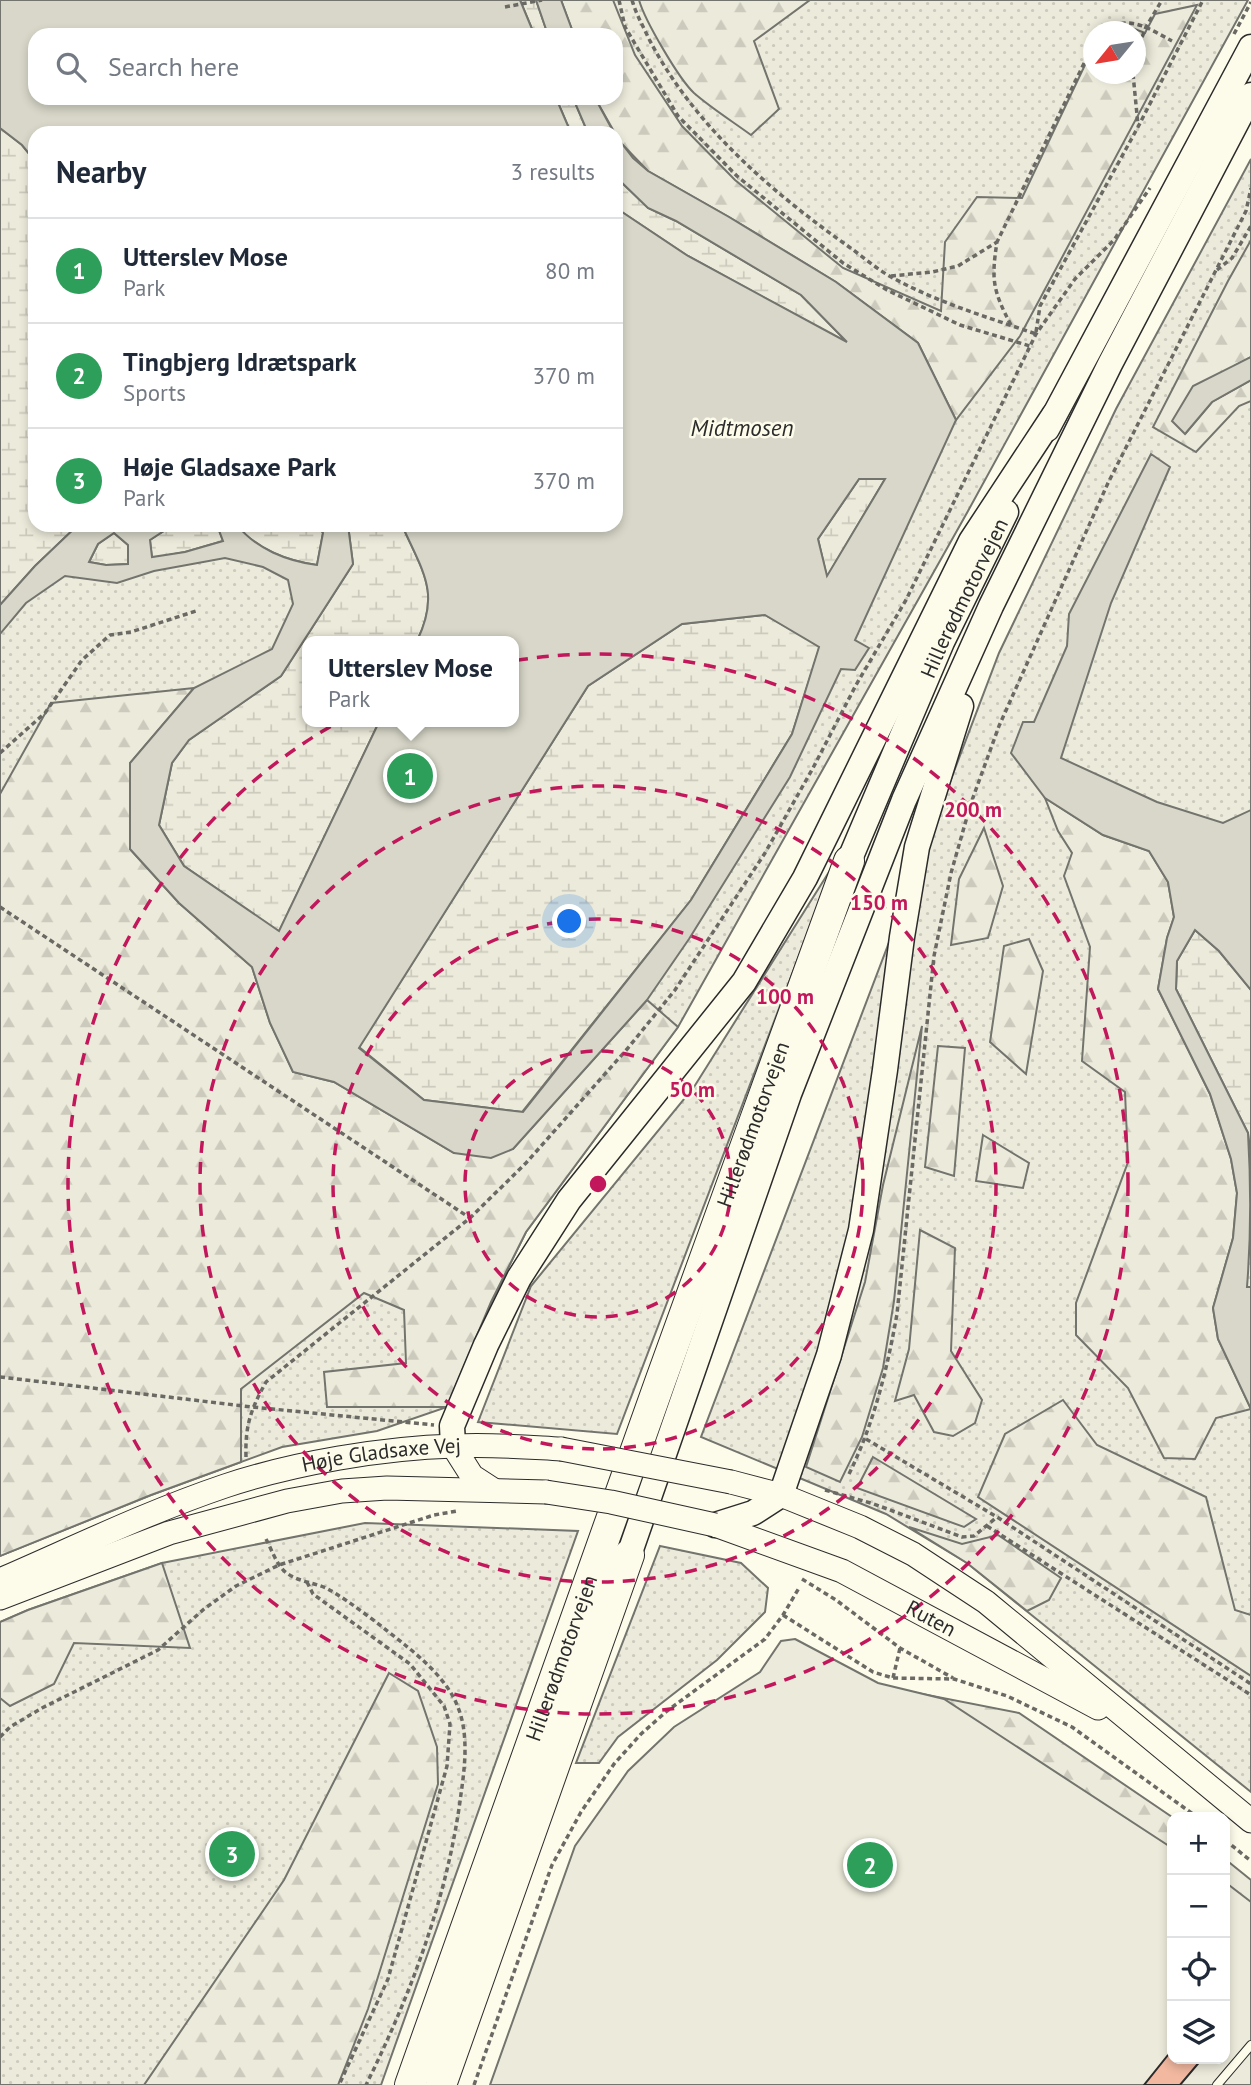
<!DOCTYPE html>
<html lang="en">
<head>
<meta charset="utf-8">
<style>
	:root { --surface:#fff; --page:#f6f6f7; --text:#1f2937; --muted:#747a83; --line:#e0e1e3; --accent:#0b8043 }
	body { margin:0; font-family:"PT Sans",sans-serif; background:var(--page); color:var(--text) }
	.controls { position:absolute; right:21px; bottom:21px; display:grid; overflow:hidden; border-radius:14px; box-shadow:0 4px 10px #0003 }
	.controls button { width:63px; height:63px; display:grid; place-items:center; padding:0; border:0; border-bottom:2px solid var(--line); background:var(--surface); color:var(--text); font:35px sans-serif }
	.compass { position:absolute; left:1083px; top:21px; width:63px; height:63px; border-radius:50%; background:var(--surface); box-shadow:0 4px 10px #0003; rotate:240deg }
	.you { position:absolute; left:570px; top:922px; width:24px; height:24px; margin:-18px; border:5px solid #fff; border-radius:50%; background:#1a73e8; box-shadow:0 0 0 10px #1a73e833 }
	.badge { display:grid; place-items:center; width:46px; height:46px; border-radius:50%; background:var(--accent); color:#fff; font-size:23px; font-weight:700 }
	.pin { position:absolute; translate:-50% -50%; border:4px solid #fff; box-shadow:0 2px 7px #0006 }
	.popup { position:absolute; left:302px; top:636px; width:217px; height:91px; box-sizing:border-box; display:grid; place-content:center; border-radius:14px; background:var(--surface); filter:drop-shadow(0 2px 5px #0005); font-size:23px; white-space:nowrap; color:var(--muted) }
	.popup b { font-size:26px; color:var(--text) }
	.popup::after { content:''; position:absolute; left:50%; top:100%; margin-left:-14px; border:14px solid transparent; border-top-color:var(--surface) }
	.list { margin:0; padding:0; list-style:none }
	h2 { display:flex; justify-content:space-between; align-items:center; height:91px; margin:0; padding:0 28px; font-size:30px }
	h2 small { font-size:23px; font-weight:400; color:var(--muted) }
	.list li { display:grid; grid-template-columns:46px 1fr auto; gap:21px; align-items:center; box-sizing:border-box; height:105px; padding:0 28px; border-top:2px solid var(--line) }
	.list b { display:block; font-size:26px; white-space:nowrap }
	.list p { margin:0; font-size:23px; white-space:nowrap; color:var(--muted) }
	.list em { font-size:23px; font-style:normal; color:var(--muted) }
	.icon { flex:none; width:38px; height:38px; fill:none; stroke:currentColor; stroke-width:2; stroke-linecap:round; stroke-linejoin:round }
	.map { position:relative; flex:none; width:1251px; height:2085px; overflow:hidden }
	.search { position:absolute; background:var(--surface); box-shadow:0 4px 10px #0003; left:28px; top:28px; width:595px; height:77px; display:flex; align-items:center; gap:18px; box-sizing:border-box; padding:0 24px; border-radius:21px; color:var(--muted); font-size:26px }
	.panel { position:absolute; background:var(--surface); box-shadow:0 4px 10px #0003; left:28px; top:126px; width:595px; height:406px; border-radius:21px }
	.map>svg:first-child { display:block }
</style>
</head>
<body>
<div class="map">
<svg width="1251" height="2085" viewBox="0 0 1251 2085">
	<defs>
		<pattern id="grass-dots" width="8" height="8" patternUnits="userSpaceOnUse" patternTransform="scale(1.75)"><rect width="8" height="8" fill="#ecebdb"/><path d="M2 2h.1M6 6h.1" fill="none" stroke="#cbcabc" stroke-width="1.8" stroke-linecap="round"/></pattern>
		<pattern id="forest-firs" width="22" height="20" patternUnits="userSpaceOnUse" patternTransform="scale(1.75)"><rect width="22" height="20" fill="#ecebdb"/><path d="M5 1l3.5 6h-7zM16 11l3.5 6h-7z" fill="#cbcabc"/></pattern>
		<pattern id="wetland-marsh" width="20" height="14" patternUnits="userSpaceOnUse" patternTransform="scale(1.75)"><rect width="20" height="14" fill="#ecebdb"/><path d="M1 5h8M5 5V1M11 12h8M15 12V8" fill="none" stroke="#cbcabc"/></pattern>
	</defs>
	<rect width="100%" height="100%" fill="#fdfbea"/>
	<g fill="url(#grass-dots)" stroke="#74746e" stroke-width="2" fill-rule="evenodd">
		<path d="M0,0H1248L968,511L678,1027L526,1232L491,1302L447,1407L377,1431L282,1447L151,1495L0,1556ZM1094,32H1136V74H1094ZM35,35H616V98H35ZM35,133H616V525H35ZM307,641H513V722H307Z"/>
		<polygon points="1251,159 1251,1792 967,1563 886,1514 701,1437 999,653 1116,409"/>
		<polygon points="834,864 617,1434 478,1422 531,1286 694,1087"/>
		<polygon points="365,1523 578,1531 381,2085 0,2085 0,1622 28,1610 162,1563"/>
		<polygon points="660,1546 741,1563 768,1588 765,1612 717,1660 618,1737 599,1763 576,1763"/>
	</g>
	<g fill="url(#forest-firs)" stroke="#74746e" stroke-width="2">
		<polygon points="561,0 613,0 635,55 682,126 735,180 843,268 941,311 945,242 977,197 1022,198 1093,48 1094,74 1136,74 1136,32 1111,31 1127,26 1145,33 1155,14 1197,5 1020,336 956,420 918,343 836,282 729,217 648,171 620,142 595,98 616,98 616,35 574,35"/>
		<path d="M639,0H810L754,41L779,109L751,135C732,121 711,108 694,93C679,79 645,21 639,0Z"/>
		<polygon points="1251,240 1251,357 1234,366 1185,434 1212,402 1251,380 1251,401 1239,406 1196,452 1153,427 1228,281"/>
		<polygon points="194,688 130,763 130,849 179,903 252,967 270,1023 293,1072 334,1082 454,1153 513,1149 647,1000 678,1027 526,1232 491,1302 447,1407 327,1407 324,1372 406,1363 404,1310 364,1293 241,1389 241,1462 151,1495 0,1556 0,794 51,703"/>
		<polygon points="1045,798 1103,835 1149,851 1168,882 1174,917 1167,938 1158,989 1210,1094 1231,1159 1237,1193 1233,1238 1213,1308 1218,1339 1251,1409 1216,1418 1195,1459 1164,1458 1128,1388 1076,1335 1076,1303 1128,1162 1125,1092 1082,1061 1090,947 1064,876 1072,853 1058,831"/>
		<polygon points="984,828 1003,886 988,938 951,945 959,879"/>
		<polygon points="1029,939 1043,971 1026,1074 990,1042 1004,946"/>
		<polygon points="922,1026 894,1301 883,1368 862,1437 840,1482 806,1467 865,1282 883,1185"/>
		<polygon points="938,1046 965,1048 954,1176 925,1167"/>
		<polygon points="983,1135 1029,1163 1023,1188 976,1181"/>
		<polygon points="920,1230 955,1248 951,1351 982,1400 975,1423 953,1436 934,1432 914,1395 895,1401 909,1349"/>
		<polygon points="1063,1400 1097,1445 1206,1497 1235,1610 1251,1615 1251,1676 978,1497 1005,1434"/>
		<polygon points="873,1457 976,1519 964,1527 857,1488"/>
		<polygon points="909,1527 962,1544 998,1535 1061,1578 1049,1600 1027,1611 967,1563"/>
		<polygon points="162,1563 190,1648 74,1643 54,1684 10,1706 0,1698 0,1622 28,1610"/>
		<polygon points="389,1673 418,1691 437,1747 438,1784 368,2009 338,2085 144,2085 284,1880"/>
		<polygon points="861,1682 1019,1713 1172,1817 1172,1863"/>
		<polygon points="1225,1859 1251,1880 1251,1921 1225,1901"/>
	</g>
	<g fill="url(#wetland-marsh)" stroke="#74746e" stroke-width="2">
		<polygon points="520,0 536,0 548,35 528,35 532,29"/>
		<polygon points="556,98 573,98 588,133 571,133"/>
		<polygon points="0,128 22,145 35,161 35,525 78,525 35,566 0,605"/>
		<polygon points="616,177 648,208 676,221 801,295 849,344 688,256 616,208"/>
		<polygon points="859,479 885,479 827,577 818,539"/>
		<polygon points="173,525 217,525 223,541 185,552 152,558 150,540"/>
		<path d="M237,525H318L323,533L317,565C287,561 256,549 237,525Z"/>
		<path d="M348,525H402C422,571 441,592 417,641H307V722H379L279,932L184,866L159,825L172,763L189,740L281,676L353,564Z"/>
		<polygon points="114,533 128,545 128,564 106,565 89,562 98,544"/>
		<polygon points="765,615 820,646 792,734 691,900 522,1112 424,1100 359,1047 588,686 682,624"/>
		<polygon points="1195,930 1219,951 1251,990 1251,1156 1248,1133 1176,989 1177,961"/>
	</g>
	<polygon fill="#ecebdb" stroke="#74746e" stroke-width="2" points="795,1639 878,1683 944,1699 1172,1848 1172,2059 1225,2059 1225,1882 1251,1902 1251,2085 490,2085 575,1846 628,1771 674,1727 760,1672 781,1641"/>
	<g fill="#d8d7c9" stroke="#74746e" stroke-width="2" fill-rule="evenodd">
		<polygon points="0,0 520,0 532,29 528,35 35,35 35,98 556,98 571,133 35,133 35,161 22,145 0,128"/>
		<polygon points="536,0 561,0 574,35 548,35"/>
		<polygon points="573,98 595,98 614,133 588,133"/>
		<path d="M616,136L633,158L648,171L729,217L836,282L918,343L956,420L855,640L869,648L855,670L841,669L790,777L689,939L647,1000L513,1149L491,1158L454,1153L334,1082L293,1072L270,1023L252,967L179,903L130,849V763L194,688L272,649L293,604L288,580L263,567L225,558L154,571L117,583L65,576L26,603L0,634V605L35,566L78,525H173L150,540L152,557L185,552L223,541L217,525H237C256,549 287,561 317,565L323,533L318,525H348L353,564L281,676L189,740L172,763L159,825L184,866L279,931L379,722H513V641H417C441,592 422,571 402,525H616V208L688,256L847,342L801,295L676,221L648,208L616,177ZM859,479H885L827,576L818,539ZM114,533L128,545V564L106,565L89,562L98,544ZM765,615L819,647L792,734L691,900L523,1112L424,1100L359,1048L588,686L682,624Z"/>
		<polygon points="1251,357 1251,380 1212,402 1185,434 1172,421 1193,386"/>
		<path d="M1151,454L1170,467L1111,603L1061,758L1157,802L1223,823L1251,810V990L1219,951L1195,930L1177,961L1176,989L1248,1133C1251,1184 1251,1237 1247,1287H1251V1409L1218,1339L1213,1308L1233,1238L1237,1193L1231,1159L1210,1094L1158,989L1167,938L1174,917L1168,882L1149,851L1103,835L1045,798L1011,753L1023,722H1034L1067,646L1069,614Z"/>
	</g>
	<polygon fill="#f2b8a0" stroke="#2b2b2b" stroke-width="2" points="1172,2050 1172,2059 1202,2059 1180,2085 1144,2085"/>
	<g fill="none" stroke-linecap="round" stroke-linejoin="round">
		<g stroke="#2b2b2b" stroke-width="10">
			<polyline id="lane" points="1217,2085 1251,2045"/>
		</g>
		<g stroke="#2b2b2b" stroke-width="25">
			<g id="secondary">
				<polyline points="453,1446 472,1476 492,1489"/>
				<polyline points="731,1482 781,1495 860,1527 913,1554 986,1602 1251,1821"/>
				<path id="s1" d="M715,1525L842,1571L1098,1708"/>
				<path id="s2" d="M0,1580C74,1548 148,1512 225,1486C294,1463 382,1448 455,1446C490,1444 525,1447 561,1449"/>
				<polyline points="0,1598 169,1533 287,1501 342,1491 387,1488 546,1492"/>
			</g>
		</g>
		<g stroke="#2b2b2b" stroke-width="27">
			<g id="primary">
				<polyline points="1047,429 1251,47"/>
				<path id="s3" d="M849,861L942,642L1006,512"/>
				<polyline points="453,1446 452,1426 486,1345 519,1278 569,1200 744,982 805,878 971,541 1054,415"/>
				<polyline points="715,1525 753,1513 781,1495 829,1355 861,1230 885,1070 902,937 917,847 961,706"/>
				<polyline points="629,1555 789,1094 904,800 991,606 1110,364 1251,95"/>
			</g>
		</g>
		<g stroke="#2b2b2b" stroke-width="32">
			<g id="highway">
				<path id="s4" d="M410,2085L660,1382L849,861"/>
				<polyline points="441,2085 629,1555"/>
			</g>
		</g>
		<g stroke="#6a6964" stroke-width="3.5" stroke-dasharray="5 3.5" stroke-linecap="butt">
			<polyline points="619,0 625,27 678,116 737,176 843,263 887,290 960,325 1030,346"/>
			<path d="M632,0C636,14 643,26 649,39C693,124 768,189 845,244C861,255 876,269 893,278C939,303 987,317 1036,334"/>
			<polyline points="505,7 542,0"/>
			<path d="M1106,32C1127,12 1151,30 1172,41"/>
			<polyline points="1234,34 1251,2"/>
			<polyline points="1136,53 1146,27 1162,0"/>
			<polyline points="1133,74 1138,125"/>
			<polyline points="1217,270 1232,258 1251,226"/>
			<polyline points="891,276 932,272 958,266 997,242"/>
			<path d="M1011,325C993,291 991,280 997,242L1094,43"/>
			<polyline points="1036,332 1040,306 1138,127 1203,0"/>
			<polyline points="0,753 45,713 82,660 110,635 131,632 196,611"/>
			<polyline points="0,907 470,1218"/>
			<polyline points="0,1377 252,1407 434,1425"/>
			<polyline points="866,1439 997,1517 1251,1684"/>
			<path d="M246,1457C245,1425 251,1409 266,1382L470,1218L526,1163L628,1048L675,990L765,853L813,768L856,685L906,600L1036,334L1075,279L1114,240L1150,188"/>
			<path d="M849,1474C874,1423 887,1370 897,1314L934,956L951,873L971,803L999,726L1108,483L1246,211L1251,188"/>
			<polyline points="825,1490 874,1504 962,1537 974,1536 997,1517"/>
			<polyline points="987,1526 1251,1695"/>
			<path d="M266,1539C272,1550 277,1567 288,1574C300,1582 316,1583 328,1589C351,1602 384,1628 405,1645C424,1660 448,1682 457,1705C469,1732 465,1766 461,1794C448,1896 411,1994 366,2085"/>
			<polyline points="802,1579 836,1600 900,1648 953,1678"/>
			<polyline points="307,1582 313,1594 410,1664 444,1706 450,1724 447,1766 388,1979 339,2085"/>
			<polyline points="783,1615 873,1672 893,1678 954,1679 1007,1696 1072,1727 1197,1817"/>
			<polyline points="893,1678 900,1648"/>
			<polyline points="0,1737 10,1727 42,1708 158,1650 204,1609 236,1586 279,1565 434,1515 457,1511"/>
			<polyline points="1225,1840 1251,1861"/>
			<polyline points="474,2085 552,1865 581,1812 614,1764 641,1734 667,1711 765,1639 783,1615 799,1588"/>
		</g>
		<use href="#lane" stroke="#fdfbea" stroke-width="8"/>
		<use href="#secondary" stroke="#fdfbea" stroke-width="23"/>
		<use href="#primary" stroke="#fdfbea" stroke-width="24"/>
		<use href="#highway" stroke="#fdfbea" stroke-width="30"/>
		<g stroke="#2b2b2b" stroke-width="25" stroke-linecap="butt">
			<g id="secondary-bridge">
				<polyline points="561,1449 731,1482"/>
				<polyline points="546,1492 611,1502 715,1525"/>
			</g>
		</g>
		<use href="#secondary-bridge" stroke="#fdfbea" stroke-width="23"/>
	</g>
	<g fill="none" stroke="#c2185b" stroke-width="3.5" stroke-dasharray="12 9">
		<circle cx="598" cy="1184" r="133"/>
		<circle cx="598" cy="1184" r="265"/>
		<circle cx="598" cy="1184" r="398"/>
		<circle cx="598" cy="1184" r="530"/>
	</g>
	<g text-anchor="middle" stroke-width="5" stroke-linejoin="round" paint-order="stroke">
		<g font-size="21" fill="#2b2b2b" stroke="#fdfbea">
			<text dy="7" stroke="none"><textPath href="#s3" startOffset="287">Hillerødmotorvejen</textPath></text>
			<text dy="7" stroke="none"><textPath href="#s4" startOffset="1020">Hillerødmotorvejen</textPath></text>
			<text dy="7" stroke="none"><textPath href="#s2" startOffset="404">Høje Gladsaxe Vej</textPath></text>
			<text dy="7" stroke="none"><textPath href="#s1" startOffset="236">Ruten</textPath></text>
			<text dy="7" stroke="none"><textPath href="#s4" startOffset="453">Hillerødmotorvejen</textPath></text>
		</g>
		<g font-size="23" font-style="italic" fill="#2b2b2b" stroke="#fdfbea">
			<text x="742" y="436">Midtmosen</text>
		</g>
	</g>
	<circle cx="598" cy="1184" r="10" fill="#c2185b" stroke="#fdfbea" stroke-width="3.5"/>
	<g font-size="21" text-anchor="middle" font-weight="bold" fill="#c2185b" stroke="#fdfbea" stroke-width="5" stroke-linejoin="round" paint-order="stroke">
		<text x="973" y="817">200 m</text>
		<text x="879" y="910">150 m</text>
		<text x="785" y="1004">100 m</text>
		<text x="692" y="1097">50 m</text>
	</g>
</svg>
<div class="controls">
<button>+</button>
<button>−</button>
<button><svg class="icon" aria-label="locate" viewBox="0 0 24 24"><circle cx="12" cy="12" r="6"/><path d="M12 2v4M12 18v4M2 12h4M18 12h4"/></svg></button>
<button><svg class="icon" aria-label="layers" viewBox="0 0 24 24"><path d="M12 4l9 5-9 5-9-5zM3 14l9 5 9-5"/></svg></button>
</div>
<svg class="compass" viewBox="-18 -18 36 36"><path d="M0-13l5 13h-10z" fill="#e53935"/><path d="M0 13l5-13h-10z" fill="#747a83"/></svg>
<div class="you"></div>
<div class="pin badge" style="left:410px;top:776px;background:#2e9e5b">1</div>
<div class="popup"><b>Utterslev Mose</b>Park</div>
<div class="pin badge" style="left:870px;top:1865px;background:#2e9e5b">2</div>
<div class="pin badge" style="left:232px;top:1854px;background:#2e9e5b">3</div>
<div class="search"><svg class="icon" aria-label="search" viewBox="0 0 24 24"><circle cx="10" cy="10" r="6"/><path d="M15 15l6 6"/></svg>Search here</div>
<section class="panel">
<h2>Nearby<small>3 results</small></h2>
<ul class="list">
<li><span class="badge" style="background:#2e9e5b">1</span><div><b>Utterslev Mose</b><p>Park</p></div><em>80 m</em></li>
<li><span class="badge" style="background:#2e9e5b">2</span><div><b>Tingbjerg Idrætspark</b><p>Sports</p></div><em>370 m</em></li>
<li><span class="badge" style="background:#2e9e5b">3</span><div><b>Høje Gladsaxe Park</b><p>Park</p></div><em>370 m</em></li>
</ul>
</section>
</div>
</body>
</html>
